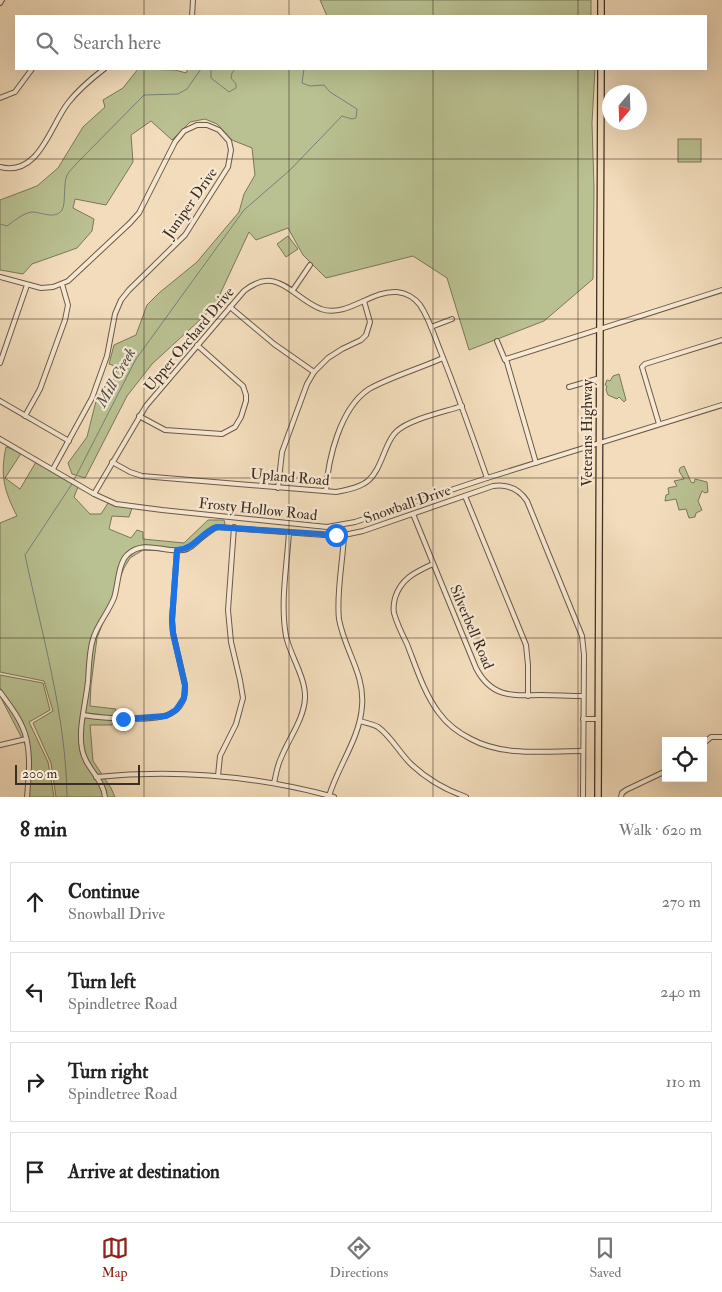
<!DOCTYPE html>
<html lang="en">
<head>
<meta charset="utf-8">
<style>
	:root { --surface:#fff; --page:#f6f6f6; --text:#222; --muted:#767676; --line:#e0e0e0; --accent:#8f2418 }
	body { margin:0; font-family:"IM FELL Double Pica",serif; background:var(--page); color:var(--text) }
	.controls { position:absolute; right:15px; bottom:15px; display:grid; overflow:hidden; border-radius:0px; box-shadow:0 5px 20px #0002 }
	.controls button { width:45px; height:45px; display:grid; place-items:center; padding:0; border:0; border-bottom:1px solid var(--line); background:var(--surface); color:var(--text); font:25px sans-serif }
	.compass { position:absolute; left:602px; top:85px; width:45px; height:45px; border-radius:50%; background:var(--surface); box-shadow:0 5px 20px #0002; rotate:199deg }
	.scale { position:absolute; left:15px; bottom:12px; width:125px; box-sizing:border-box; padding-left:5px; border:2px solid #3d2e23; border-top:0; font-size:14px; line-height:18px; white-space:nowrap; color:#3d2e23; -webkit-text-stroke:4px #f7e8d3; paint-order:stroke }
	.stop { position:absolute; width:15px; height:15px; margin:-11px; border:4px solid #1a73e8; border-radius:50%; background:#fff }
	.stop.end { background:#1a73e8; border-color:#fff; box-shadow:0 1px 5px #0008 }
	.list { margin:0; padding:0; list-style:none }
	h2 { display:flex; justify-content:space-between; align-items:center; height:65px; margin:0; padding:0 20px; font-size:21px }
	h2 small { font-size:16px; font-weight:400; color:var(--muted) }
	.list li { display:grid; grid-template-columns:32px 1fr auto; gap:15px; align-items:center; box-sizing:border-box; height:80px; margin:0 10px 10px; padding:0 10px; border:1px solid var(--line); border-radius:0px }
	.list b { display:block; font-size:19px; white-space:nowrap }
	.list p { margin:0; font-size:16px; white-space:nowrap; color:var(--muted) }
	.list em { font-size:16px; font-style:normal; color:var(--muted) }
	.icon { flex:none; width:28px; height:28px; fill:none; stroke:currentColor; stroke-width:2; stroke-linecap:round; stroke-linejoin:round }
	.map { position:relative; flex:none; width:722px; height:797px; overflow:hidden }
	.search { position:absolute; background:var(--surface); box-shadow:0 5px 20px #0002; left:15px; right:15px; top:15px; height:55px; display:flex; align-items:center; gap:12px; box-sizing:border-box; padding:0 18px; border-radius:0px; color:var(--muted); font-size:19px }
	.sheet { height:425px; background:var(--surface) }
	nav { display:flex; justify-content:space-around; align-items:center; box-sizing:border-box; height:70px; border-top:1px solid var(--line); background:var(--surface); font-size:14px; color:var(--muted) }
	nav a { display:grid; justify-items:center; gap:2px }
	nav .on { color:var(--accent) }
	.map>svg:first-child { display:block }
</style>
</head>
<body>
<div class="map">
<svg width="722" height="797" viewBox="0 0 722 797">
	<rect width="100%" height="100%" fill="#f2dcbb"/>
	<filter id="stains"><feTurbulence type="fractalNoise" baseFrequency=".004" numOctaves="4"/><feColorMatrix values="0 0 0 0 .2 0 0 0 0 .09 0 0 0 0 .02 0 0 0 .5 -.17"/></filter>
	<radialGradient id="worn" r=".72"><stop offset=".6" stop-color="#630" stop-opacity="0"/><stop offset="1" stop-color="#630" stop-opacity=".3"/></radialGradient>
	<g fill="#b9c091" stroke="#7b775a">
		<polygon points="320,0 591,0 591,16 327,16"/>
		<polygon points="138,69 175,70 186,73 188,69 595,69 592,123 594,188 593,279 544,321 469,350 447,278 413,256 326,278 303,255 288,228 256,240 249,232 214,307 152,364 127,396 85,478 72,474 68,463 87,437 97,397 112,385 118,367 109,364 114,345 136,335 147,305 159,293 197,262 239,212 244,194 255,175 252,148 232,140 217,124 205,119 190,122 172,140 151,121 131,135 133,162 106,205 75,199 73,208 94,219 92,231 77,248 32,264 23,274 0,270 0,200 37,186 58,168 83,127 105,107 103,100 123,88"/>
		<rect x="678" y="139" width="23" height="23"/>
		<polygon points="288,236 298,249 286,257 277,244"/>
		<polygon points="619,374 626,400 624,402 619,397 617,399 608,395 606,390 607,386 605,385 607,380 610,381 613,376"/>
		<path d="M6,447L22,452L5,478L20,489L36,462L78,487L74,497L90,514H101L108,503L132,508L129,517L112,516L109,529L131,538L137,530L143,532V539L184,543L208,520H224L225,524L186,552L143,550L130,558L124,568L97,638L91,685L90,706L116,709L112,725H90L93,761L111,788L115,797H56L51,763L33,723L53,711L44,681L0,672V523L17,516C4,491 0,475 6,447Z"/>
		<polygon points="684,466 691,482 694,483 695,479 707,482 708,492 705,493 702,491 698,501 702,510 696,513 695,517 689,518 686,509 679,510 676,499 665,501 666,495 669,494 668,488 677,486 674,481 684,479 679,471 680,468"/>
		<polygon points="0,675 43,683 50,710 29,722 48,762 54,797 29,797 29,752 0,696"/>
	</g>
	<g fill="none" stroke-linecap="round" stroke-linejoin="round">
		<g stroke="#758379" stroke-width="1">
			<polyline points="211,69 211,78 229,92 236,88 236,84 231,78 232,73 235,69"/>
			<path d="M0,224L7,226C14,221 23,213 32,212C41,212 55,220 62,210C66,204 63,185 67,175C69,171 74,167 77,163L144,95L178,94L187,89L201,69"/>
			<polyline points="74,480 136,359 244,210 290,170 342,116 352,119 356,118 357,109 330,92 324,85 310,86 302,83 304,69"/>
			<path d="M67,797C66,715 42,635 25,555L72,484"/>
		</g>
		<g stroke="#6a5a49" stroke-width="6">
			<g id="minor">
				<polyline points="0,3 2,0"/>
				<polyline points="192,16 193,0"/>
				<polyline points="0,98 15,92 32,69"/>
				<path d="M0,167C39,177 50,126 68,103C78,90 91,79 104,69"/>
				<polyline points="0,277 41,288 53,287 68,281 130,223 139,213 175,142 184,131 197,125 207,125 219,130 229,141 231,150 228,167 185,235 129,290 121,300 115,314 107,356 92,398 53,469"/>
				<polyline points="293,290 310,265"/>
				<polyline points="230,307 274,344 314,372"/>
				<polyline points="431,327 452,319"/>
				<polyline points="497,341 505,360"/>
				<polyline points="0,363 27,285"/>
				<polyline points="569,387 600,378"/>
				<polyline points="0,401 69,441"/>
				<polyline points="25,416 40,389 65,320 68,305 62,284"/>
				<polyline points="139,416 165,430 222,434 235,427 241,417 246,401 246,395 243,386 197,345"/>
				<polyline points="659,424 642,367 645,364 722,340"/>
				<polyline points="0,439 94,494 116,504 162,510 327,527 355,522 487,478 722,405"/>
				<path d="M112,462L130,472L142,476L336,492C369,486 373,481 385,451C388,444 391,436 397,431C410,419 444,412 462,406"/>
				<polyline points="536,463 506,359 722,290"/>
				<polyline points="278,488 282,452 307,384 314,372 328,358 342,349 361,340 366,335 370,322 364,301"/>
				<path d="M326,491C328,459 340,408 369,389C390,377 421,368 443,358"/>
				<path d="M94,494L146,406L244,291C278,264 292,298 321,309C347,318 371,290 397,292C406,293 415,298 420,305C429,318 434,335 440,350C457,392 472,435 487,478"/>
				<polyline points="465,496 526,645 528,665 528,696"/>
				<path d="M413,514L476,668C491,697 511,696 540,695C554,695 569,696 583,696"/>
				<path d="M433,564C416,572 401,578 395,598C394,602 393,608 394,613C397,624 402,634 407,644C416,667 424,693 439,713C447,724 459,733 471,739C504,757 547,751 583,751"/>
				<path d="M0,692C8,703 17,714 22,726C32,746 29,775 27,797"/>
				<path d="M83,715C102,718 153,722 170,714C181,709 186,698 185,685L173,633L172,620L177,550"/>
				<polyline points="583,719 598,719"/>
				<path d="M360,721C366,723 373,724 378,727C391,736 400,754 412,765C427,779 446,790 466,797"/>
				<polyline points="703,744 711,737 722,737"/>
				<polyline points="0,745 26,739"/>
				<polyline points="218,776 220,756 236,724 243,698 240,680 231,642 228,610 234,527"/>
				<path d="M96,777C176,769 257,776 334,797"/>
				<path d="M274,783C276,775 277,766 281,758C289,738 304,719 305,698C306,678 290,655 286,636C280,602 287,566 289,532"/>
				<path d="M329,796C338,766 360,738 362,706C365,674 344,649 339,619C336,594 343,561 344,535"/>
				<path d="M105,797C103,778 85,768 82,749C78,729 86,702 88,681C89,667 89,652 93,639C97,625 108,613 114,598C118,586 118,564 127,555C144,539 164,553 183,550C196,548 203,531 217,527L324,535H344L363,531L493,486C507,484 519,489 527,501L582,636L584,655L583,797"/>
				<polyline points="621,797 622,793 626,790 666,771"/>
			</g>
		</g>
		<g stroke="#3d2e23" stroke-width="8">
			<g id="primary">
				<polyline points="601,16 601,0"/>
				<polyline points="598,797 601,69"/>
			</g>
		</g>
		<use href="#minor" stroke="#f7e8d3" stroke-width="4"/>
		<use href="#primary" stroke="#f2dcbb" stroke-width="5.5"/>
	</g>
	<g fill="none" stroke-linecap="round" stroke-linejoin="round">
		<path stroke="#1a73e8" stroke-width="6" d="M123,719L166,716L176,710L184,698L185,685L173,633L172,620L177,550C195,549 201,532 217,527L336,535"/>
	</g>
	<path fill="none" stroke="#3d2e23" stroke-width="1" stroke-opacity="0.55" d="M144,0V16M289,0V16M433,0V16M578,0V16M144,69V797M289,69V797M433,69V797M578,69V797M0,159H722M0,319H722M0,478H722M0,638H722"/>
	<g text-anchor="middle" stroke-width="4.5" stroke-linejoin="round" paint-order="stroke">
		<g font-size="15" fill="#3d2e23" stroke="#f7e8d3">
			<text transform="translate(190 203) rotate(-55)" y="5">Juniper Drive</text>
			<text transform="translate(189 339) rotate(-50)" y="5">Upper Orchard Drive</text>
			<text transform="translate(587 433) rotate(-90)" y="5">Veterans Highway</text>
			<text transform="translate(290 477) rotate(5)" y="5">Upland Road</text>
			<text transform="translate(407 504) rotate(-19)" y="5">Snowball Drive</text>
			<text transform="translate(258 509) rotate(6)" y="5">Frosty Hollow Road</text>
			<text transform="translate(472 627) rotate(67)" y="5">Silverbell Road</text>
		</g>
		<g font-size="16" font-style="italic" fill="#545147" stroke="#f7e8d3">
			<text transform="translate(115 377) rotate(-61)" y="6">Mill Creek</text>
		</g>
	</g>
	<rect width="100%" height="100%" filter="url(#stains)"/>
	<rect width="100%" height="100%" fill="url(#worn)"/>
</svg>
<div class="controls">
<button><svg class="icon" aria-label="locate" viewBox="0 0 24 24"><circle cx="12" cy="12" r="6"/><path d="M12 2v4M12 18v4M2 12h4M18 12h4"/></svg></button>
</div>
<svg class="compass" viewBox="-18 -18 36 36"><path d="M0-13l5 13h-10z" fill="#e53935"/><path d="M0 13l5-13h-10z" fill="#767676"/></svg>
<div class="scale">200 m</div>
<div class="stop" style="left:336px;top:535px"></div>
<div class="stop end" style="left:123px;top:719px"></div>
<div class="search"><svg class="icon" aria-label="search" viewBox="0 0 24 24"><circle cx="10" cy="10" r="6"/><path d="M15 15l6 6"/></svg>Search here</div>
</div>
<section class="sheet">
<h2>8 min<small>Walk · 620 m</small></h2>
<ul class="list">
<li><svg class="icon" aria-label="ahead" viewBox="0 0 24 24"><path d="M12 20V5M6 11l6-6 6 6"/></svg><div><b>Continue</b><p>Snowball Drive</p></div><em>270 m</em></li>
<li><svg class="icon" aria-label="left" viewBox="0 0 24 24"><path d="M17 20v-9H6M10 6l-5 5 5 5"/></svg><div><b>Turn left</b><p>Spindletree Road</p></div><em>240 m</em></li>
<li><svg class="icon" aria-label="right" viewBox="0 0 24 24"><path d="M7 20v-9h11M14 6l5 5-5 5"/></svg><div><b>Turn right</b><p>Spindletree Road</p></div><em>110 m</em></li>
<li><svg class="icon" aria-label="arrive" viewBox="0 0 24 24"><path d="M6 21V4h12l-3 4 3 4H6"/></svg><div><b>Arrive at destination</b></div></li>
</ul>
</section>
<nav>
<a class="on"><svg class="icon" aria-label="map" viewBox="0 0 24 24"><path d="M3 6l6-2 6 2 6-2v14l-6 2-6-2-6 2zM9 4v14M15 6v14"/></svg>Map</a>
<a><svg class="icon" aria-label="directions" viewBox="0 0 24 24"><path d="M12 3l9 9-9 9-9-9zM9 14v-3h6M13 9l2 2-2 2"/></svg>Directions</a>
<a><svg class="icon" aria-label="saved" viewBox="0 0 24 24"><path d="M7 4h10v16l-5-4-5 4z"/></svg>Saved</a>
</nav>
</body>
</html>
